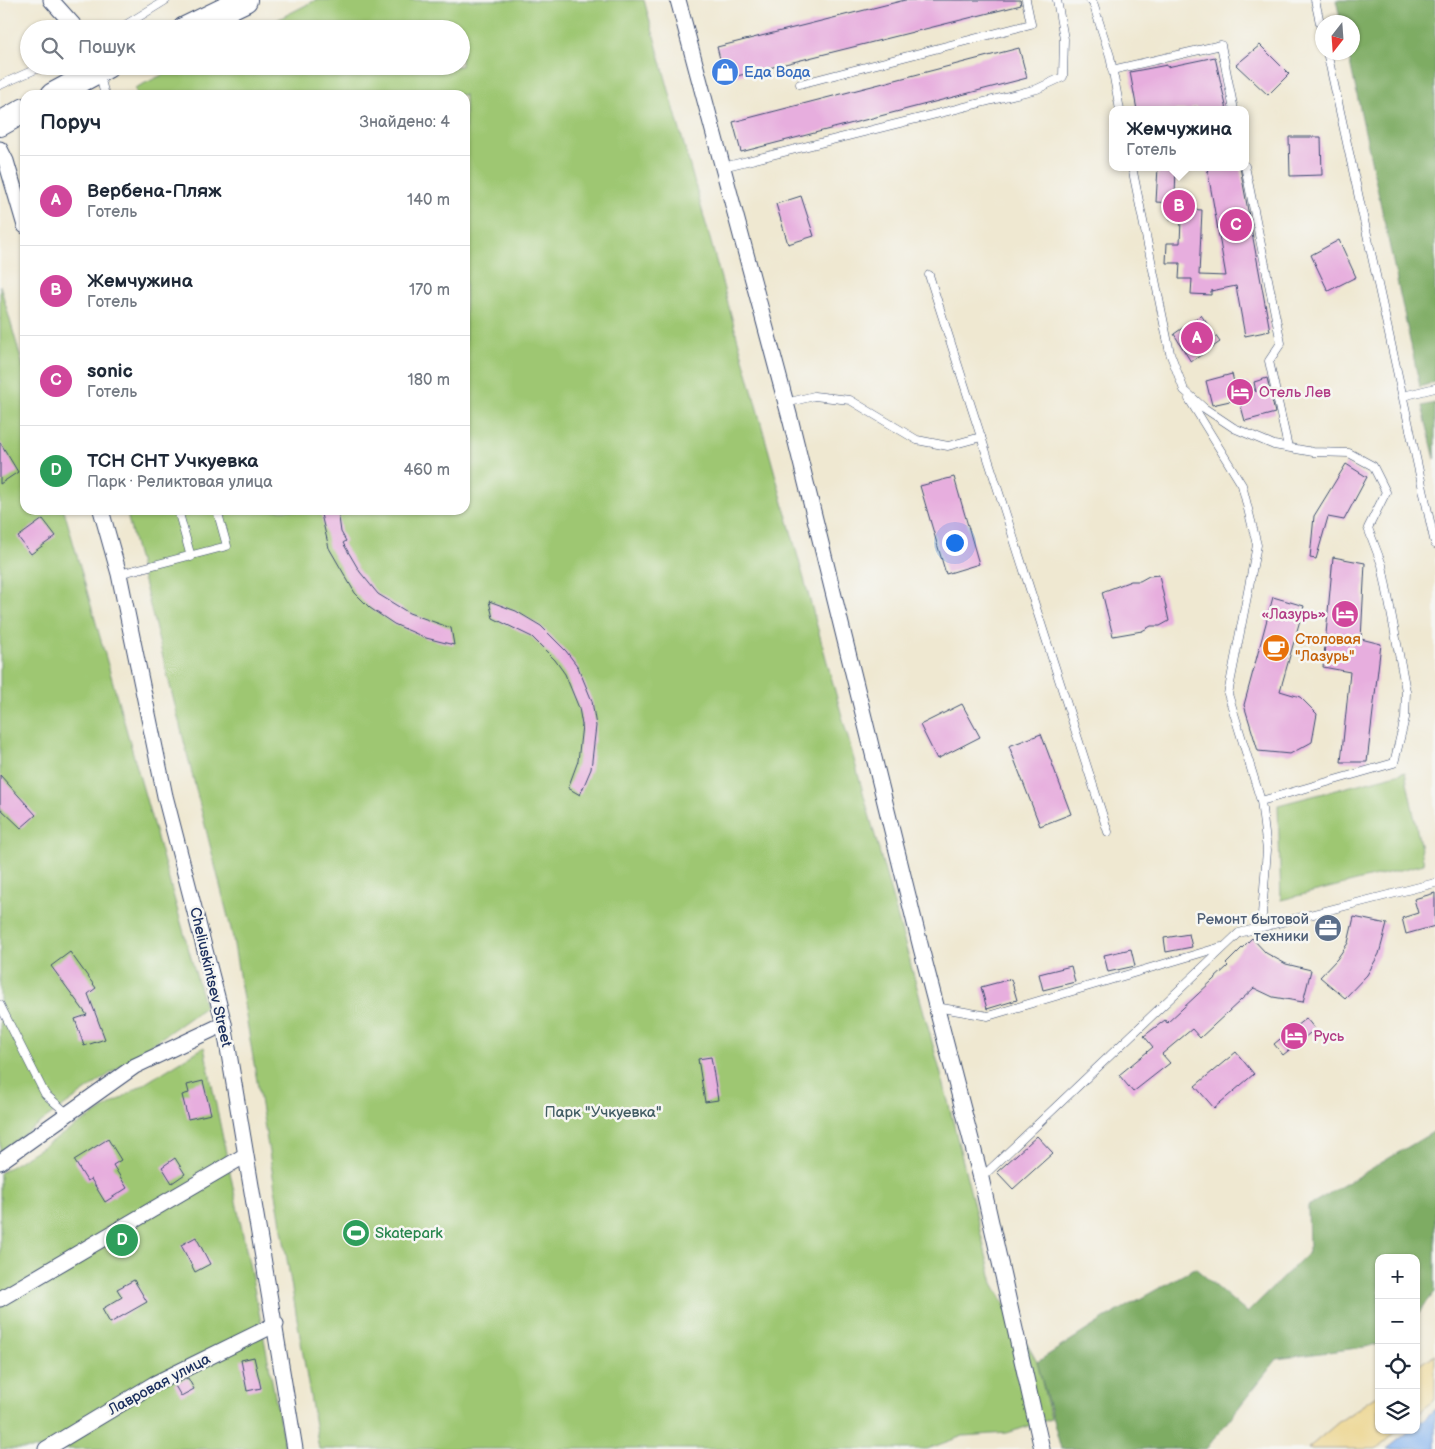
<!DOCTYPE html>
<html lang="uk">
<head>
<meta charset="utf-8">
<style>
	:root { --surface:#fff; --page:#f6f6f7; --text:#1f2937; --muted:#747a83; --line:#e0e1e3; --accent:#111827 }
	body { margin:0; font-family:"Balsamiq Sans",sans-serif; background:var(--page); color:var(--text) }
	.controls { position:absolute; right:15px; bottom:15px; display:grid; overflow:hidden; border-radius:10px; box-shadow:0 1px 4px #0004 }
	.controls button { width:45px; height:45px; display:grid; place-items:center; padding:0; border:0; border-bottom:1px solid var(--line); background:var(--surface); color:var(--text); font:25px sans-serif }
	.compass { position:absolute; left:1315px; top:15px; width:45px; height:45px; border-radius:50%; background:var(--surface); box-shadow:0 1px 4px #0004; rotate:197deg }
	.you { position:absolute; left:954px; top:542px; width:18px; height:18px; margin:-12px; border:4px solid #fff; border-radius:50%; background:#1a73e8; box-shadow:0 0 0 8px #1a73e833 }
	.badge { display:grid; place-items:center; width:32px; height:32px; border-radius:50%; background:var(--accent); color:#fff; font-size:16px; font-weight:700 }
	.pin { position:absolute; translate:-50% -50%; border:2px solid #fff; box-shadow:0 1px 5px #0006 }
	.popup { position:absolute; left:1109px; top:106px; width:140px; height:65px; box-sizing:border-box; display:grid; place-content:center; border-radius:10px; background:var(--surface); filter:drop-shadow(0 1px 4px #0005); font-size:16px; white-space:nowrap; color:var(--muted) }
	.popup b { font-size:19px; color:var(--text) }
	.popup::after { content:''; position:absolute; left:50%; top:100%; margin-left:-10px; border:10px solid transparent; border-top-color:var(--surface) }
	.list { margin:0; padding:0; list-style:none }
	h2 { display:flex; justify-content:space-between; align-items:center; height:65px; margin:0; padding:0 20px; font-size:21px }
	h2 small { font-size:16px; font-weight:400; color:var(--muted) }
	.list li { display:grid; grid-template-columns:32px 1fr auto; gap:15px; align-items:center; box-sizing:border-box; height:90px; padding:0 20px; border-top:1px solid var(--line) }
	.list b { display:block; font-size:19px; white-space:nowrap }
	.list p { margin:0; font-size:16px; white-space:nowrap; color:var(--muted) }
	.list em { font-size:16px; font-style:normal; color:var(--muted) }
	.icon { flex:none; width:28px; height:28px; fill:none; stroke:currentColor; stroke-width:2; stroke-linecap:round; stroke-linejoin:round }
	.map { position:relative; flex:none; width:1435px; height:1449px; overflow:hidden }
	.search { position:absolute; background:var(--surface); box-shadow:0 1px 4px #0004; left:20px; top:20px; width:450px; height:55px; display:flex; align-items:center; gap:12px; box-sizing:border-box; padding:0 18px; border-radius:28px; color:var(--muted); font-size:19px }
	.panel { position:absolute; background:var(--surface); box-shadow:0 1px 4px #0004; left:20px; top:90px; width:450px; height:425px; border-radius:15px }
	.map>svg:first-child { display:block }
</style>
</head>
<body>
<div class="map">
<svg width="1435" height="1449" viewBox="0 0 1435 1449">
	<rect width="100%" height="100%" fill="#f6f6f2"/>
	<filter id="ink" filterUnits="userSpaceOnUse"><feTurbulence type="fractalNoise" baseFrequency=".02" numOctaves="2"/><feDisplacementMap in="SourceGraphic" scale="10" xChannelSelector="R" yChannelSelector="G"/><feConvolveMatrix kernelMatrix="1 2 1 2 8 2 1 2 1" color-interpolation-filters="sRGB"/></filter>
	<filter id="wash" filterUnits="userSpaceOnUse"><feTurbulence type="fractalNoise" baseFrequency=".0096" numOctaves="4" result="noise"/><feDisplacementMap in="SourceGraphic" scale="20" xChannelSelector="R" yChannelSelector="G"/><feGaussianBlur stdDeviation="1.12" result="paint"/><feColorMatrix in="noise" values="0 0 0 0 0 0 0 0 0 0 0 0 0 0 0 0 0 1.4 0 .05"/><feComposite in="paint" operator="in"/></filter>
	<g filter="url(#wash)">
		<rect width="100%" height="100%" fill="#efe8d1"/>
		<g fill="#9ec772" stroke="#5c7b68">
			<polygon points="316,0 644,0 944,1085 993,1283 1037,1362 1051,1419 1007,1433 963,1436 927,1449 319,1449 232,933 126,510 465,510 465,95 137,95 135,88 181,66 461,66 461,29 259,29"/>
			<polygon points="0,285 25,373 25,510 64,510 205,1007 0,1151"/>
			<polygon points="1405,772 1424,864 1281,900 1278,805"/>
			<polygon points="204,1047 258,1307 285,1449 0,1449 0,1173"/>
		</g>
		<g fill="#7eac64" stroke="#4c6e61">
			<polygon points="1336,0 1435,0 1435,382 1420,387 1348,53 1352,52 1352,22 1341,22"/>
			<polygon points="1435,403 1435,459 1422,406"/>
			<polygon points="1435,1131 1435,1292 1416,1316 1416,1258 1379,1258 1379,1345 1277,1359 1206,1449 1061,1449 1037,1362 1104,1319 1195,1268 1247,1313 1309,1252 1308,1206"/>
		</g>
		<g fill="#eeda9e" stroke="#84847e">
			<polygon points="1435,1354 1435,1400 1416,1415 1416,1367"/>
			<polygon points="1379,1394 1379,1430 1398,1430 1376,1449 1307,1449 1340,1421"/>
		</g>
		<polygon fill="#83b2ee" stroke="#4f70a6" points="1435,1409 1435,1449 1387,1449 1411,1430 1416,1430 1416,1426"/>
		<g id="blocks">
			<g fill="#e7aede">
				<polygon points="905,0 1020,0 1021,5 725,79 717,47"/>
				<polygon points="1260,45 1289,74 1268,95 1236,65"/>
				<polygon points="1019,48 1027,78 741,152 733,122"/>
				<polygon points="1215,57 1227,110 1196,110 1196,107 1191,108 1191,110 1137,110 1130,72 1167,65 1167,67"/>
				<polygon points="1289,137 1321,137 1322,175 1290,176"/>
				<polygon points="1158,167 1176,167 1175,196 1187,197 1186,209 1202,210 1199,275 1226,276 1207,167 1240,167 1270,331 1245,336 1236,286 1211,291 1211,295 1191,294 1192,279 1179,279 1180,263 1166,263 1167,243 1180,243 1181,220 1170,219 1171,203 1156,202"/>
				<polygon points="801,196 814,236 788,244 776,204"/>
				<polygon points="1339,240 1356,277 1328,291 1311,255"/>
				<polygon points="1201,315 1220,342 1191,362 1174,334"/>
				<polygon points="1232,374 1235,386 1249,383 1256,392 1254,382 1267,378 1275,413 1245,421 1239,399 1212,405 1206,381"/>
				<polygon points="0,442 18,472 0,484"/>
				<polygon points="1346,464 1367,477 1344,520 1328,517 1316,559 1310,558 1314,516"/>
				<polygon points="954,477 979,564 946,574 920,486"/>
				<polygon points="320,510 338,510 341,532 346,541 343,543 360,572 378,594 409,613 451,628 454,645 426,638 394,624 370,608 355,593 329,548"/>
				<polygon points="43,519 56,536 31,554 18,537"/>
				<polygon points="1333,557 1365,563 1361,639 1381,644 1367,762 1341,762 1350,672 1323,667"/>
				<polygon points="1159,575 1169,621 1160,626 1151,626 1142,631 1113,636 1102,592 1131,581 1140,581 1149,576"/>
				<polygon points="1273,597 1304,606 1280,691 1300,697 1317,714 1312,742 1290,754 1258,751 1244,705"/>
				<polygon points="489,601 516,611 541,626 566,651 578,667 592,701 596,726 591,769 580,795 568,788 578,761 582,725 579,708 565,674 555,660 532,637 493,618"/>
				<polygon points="962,704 980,737 937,759 920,725"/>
				<polygon points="1041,734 1071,814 1040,826 1009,746"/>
				<polygon points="0,775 36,815 21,828 0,808"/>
				<polygon points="1435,893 1435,926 1406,934 1402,918 1418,913 1414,899"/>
				<polygon points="1354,917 1387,924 1379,954 1367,975 1345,998 1320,977 1337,959 1348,943"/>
				<polygon points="1189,934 1192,947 1166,952 1164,938"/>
				<polygon points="1252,938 1266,953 1286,964 1311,970 1303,1002 1273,997 1254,988 1200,1038 1192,1029 1162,1054 1170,1063 1133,1092 1119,1075 1153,1047 1144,1036 1165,1020 1167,1023 1228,966 1226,964"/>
				<polygon points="1131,949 1135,966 1108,972 1104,955"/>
				<polygon points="70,952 96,988 88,994 105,1039 84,1046 75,1019 87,1015 51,966"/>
				<polygon points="1071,966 1075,982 1043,990 1039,974"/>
				<polygon points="1011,979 1017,1000 987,1009 981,987"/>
				<polygon points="1306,1018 1315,1029 1283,1055 1274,1044"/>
				<polygon points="1236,1052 1254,1074 1214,1108 1195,1086"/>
				<polygon points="711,1057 718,1100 705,1102 698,1059"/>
				<polygon points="203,1081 211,1114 188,1119 182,1095 189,1093 187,1085"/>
				<polygon points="1037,1136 1053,1153 1013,1189 997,1172"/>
				<polygon points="108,1139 121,1160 113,1165 127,1188 105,1202 91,1179 87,1181 74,1160"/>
				<polygon points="175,1158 185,1174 172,1183 162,1167"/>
				<polygon points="196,1237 210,1264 195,1272 181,1245"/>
				<polygon points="134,1280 147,1302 110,1323 102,1309 122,1297 117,1289"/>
				<polygon points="254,1357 261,1388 247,1391 241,1360"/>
				<polygon points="188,1378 194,1389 181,1396 174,1384"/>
			</g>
		</g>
	</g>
	<g filter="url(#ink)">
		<use href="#blocks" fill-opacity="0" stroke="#3b4b6f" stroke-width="1"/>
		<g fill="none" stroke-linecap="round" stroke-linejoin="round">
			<g stroke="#3b4b6f" stroke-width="9">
				<g id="service">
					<polyline points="1090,0 1093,3 1110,56 1120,110"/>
					<polyline points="1315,0 1322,32"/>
					<polyline points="119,29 166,0"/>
					<polyline points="1327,52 1435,544"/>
					<polyline points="1112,70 1221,45 1234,110"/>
					<polyline points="99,73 105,95"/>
					<polyline points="800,84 1031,24 1026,0"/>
					<polyline points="0,85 43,66"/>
					<polyline points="1245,166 1281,343 1269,361 1288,447"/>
					<polyline points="723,167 1037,89 1063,77 1064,39 1057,0"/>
					<polyline points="1132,167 1170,353 1184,390 1204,408 1234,428 1274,445 1313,452 1349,453 1373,466 1386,492 1368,528 1382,565 1406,691 1405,718 1394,763 1261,801 1267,850 1261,927"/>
					<polyline points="929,275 1108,832"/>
					<polyline points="1403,396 1435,388"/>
					<polyline points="1189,399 1242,485 1257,545 1228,694 1261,801"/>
					<polyline points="786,403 814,396 850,400 917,440 948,446 981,437"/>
					<polyline points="178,510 191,557"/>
					<polyline points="119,574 227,546 217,510"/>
					<polyline points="0,1005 45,1094 68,1114"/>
					<polyline points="936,1007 988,1016 1221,947"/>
					<polyline points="981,1178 1239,933 1435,883"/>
				</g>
			</g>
			<g stroke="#3b4b6f" stroke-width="17">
				<g id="minor">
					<polyline points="51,0 77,29"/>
					<polyline points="678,0 791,422 921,948 981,1178 1042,1449"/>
					<polyline points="0,149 6,161 25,226"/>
					<polyline points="101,510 119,574 165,796 224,1024 295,1449"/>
					<polyline points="0,1162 135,1066 224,1024"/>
					<polyline points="0,1299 244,1156"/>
					<polyline points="46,1449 154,1384 276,1324"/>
				</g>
			</g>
			<g stroke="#3b4b6f" stroke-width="26">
				<g id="primary">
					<polyline points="185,29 245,0"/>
					<polyline points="53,95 107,66"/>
					<polyline points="0,124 25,110"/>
				</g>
			</g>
			<use href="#service" stroke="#fff" stroke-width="8"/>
			<use href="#minor" stroke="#fff" stroke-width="15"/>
			<use href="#primary" stroke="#fff" stroke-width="24"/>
		</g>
	</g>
	<defs>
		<g id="shop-disc" transform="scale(1.4375)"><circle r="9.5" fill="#3f7fe0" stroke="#f6f6f2"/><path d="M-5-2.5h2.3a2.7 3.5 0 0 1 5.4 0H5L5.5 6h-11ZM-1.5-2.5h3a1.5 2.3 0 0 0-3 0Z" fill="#fff"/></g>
		<g id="hotel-disc" transform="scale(1.4375)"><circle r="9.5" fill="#d1479c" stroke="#f6f6f2"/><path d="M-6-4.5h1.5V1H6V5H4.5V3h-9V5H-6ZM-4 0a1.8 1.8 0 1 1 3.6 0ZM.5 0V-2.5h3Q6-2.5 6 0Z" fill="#fff"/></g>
		<g id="cafe-disc" transform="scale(1.4375)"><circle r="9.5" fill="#e8710a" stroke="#f6f6f2"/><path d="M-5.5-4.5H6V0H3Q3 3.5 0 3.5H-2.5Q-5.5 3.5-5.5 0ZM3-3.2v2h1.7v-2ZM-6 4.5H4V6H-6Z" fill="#fff"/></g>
		<g id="office-disc" transform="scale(1.4375)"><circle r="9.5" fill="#5c6f8a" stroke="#f6f6f2"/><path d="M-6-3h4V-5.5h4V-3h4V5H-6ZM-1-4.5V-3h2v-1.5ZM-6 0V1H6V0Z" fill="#fff"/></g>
		<g id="stadium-disc" transform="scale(1.4375)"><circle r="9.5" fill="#2e9e5b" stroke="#f6f6f2"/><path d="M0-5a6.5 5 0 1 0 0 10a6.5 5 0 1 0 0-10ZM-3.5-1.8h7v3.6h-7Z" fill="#fff"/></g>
	</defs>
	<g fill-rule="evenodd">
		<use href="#shop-disc" x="725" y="72"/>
		<use href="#hotel-disc" x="1240" y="392"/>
		<use href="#hotel-disc" x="1345" y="614"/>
		<use href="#cafe-disc" x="1276" y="648"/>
		<use href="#office-disc" x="1328" y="928"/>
		<use href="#hotel-disc" x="1294" y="1036"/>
		<use href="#stadium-disc" x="356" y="1233"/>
	</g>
	<g text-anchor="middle" stroke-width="5" stroke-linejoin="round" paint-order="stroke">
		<g font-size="15" fill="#366cbe" stroke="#f6f6f2" text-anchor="start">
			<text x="744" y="77">Еда Вода</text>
		</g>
		<g font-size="15" fill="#b23c85" stroke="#f6f6f2" text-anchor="start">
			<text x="1259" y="397">Отель Лев</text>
			<text x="1326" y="619" text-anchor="end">«Лазурь»</text>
			<text x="1313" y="1041">Русь</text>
		</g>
		<g font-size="15" fill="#c56008" stroke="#f6f6f2" text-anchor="start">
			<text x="1295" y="644">Столовая<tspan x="1295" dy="17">"Лазурь"</tspan></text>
		</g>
		<g font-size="15" fill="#4e5e75" stroke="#f6f6f2" text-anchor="end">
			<text x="1309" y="924">Ремонт бытовой<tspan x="1309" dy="17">техники</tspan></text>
		</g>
		<g font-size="15" fill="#1b2f5e" stroke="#f6f6f2">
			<text transform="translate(211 977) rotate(77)" y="5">Cheliuskintsev Street</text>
			<text transform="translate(159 1384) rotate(-28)" y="5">Лавровая улица</text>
		</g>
		<g font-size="15" fill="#425d64" stroke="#f6f6f2">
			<text x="603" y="1117">Парк "Учкуевка"</text>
		</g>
		<g font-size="15" fill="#27864d" stroke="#f6f6f2" text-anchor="start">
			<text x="375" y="1238">Skatepark</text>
		</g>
	</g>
</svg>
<div class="controls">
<button>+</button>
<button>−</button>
<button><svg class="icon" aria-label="locate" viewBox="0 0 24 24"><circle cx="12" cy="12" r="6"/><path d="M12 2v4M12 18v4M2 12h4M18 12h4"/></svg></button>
<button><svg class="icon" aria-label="layers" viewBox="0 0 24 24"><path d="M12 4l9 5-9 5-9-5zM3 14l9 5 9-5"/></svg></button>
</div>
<svg class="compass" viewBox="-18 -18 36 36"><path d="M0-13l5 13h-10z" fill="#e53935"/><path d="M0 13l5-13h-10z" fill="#747a83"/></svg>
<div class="you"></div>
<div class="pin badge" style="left:1197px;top:338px;background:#d1479c">A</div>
<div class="pin badge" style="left:1179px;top:206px;background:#d1479c">B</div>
<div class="popup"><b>Жемчужина</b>Готель</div>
<div class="pin badge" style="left:1236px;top:225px;background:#d1479c">C</div>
<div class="pin badge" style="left:122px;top:1240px;background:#2e9e5b">D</div>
<div class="search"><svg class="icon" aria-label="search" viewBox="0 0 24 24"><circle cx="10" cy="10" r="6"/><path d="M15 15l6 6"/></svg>Пошук</div>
<section class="panel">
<h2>Поруч<small>Знайдено: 4</small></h2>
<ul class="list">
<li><span class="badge" style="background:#d1479c">A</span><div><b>Вербена-Пляж</b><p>Готель</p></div><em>140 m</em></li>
<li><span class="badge" style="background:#d1479c">B</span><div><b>Жемчужина</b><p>Готель</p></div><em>170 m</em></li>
<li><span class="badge" style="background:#d1479c">C</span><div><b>sonic</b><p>Готель</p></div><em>180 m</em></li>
<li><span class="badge" style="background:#2e9e5b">D</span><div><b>ТСН СНТ Учкуевка</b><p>Парк · Реликтовая улица</p></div><em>460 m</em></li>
</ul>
</section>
</div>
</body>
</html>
